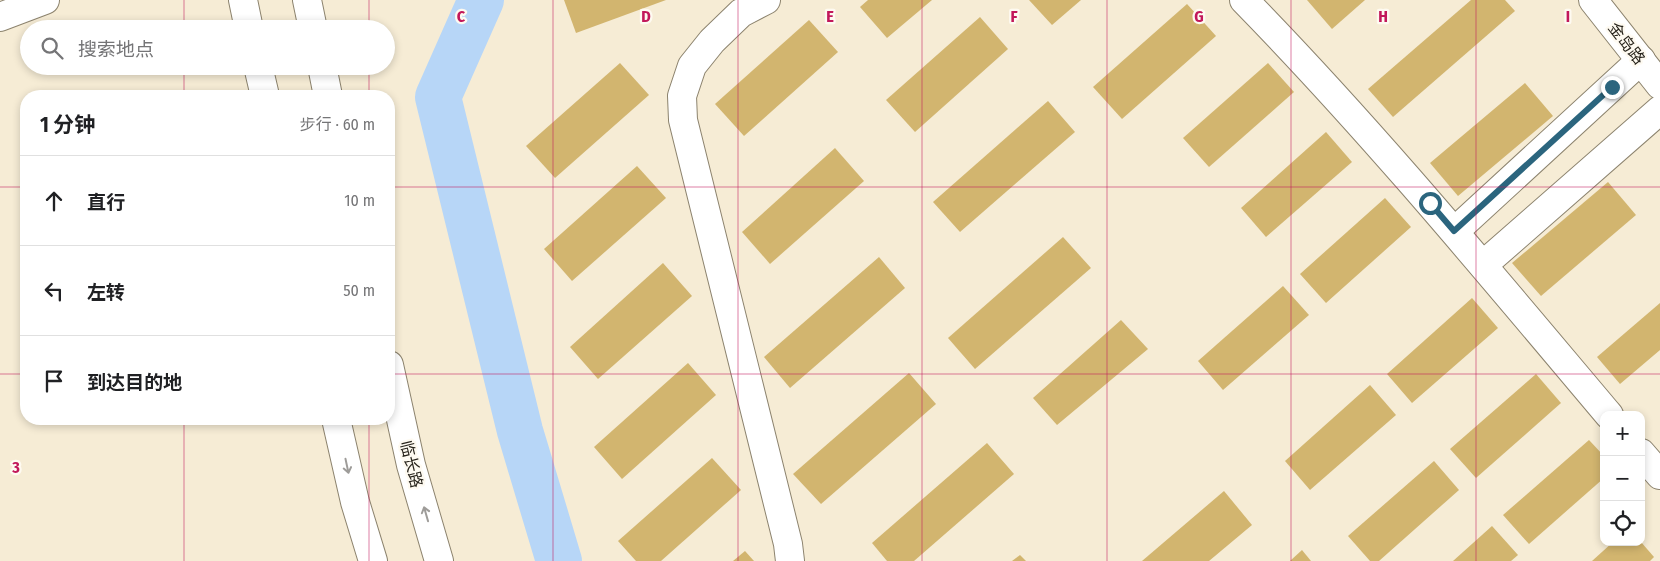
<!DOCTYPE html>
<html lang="zh">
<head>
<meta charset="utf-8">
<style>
	:root { --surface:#fff; --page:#f2f2f2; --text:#202124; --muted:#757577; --line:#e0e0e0 }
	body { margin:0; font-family:"Fira Sans Condensed","Noto Sans SC",sans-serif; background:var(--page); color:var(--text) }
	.controls { position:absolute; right:15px; bottom:15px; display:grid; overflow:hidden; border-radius:10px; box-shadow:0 2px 8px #0003 }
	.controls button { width:45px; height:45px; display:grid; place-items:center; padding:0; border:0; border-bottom:1px solid var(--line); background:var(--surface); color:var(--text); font:25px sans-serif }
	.stop { position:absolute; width:15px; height:15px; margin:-11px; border:4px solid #2b657e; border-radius:50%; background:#fff }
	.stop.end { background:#2b657e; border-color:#fff; box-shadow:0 1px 5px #0008 }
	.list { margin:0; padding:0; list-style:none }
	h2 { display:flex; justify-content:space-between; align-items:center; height:65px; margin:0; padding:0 20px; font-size:21px }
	h2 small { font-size:16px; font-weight:400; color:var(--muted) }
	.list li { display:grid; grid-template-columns:32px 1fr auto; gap:15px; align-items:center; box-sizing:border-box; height:90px; padding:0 20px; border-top:1px solid var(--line) }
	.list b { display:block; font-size:19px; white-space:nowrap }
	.list em { font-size:16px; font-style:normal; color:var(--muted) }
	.icon { flex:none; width:28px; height:28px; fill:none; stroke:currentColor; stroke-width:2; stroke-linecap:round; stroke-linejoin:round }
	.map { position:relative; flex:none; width:1660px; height:561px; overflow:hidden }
	.search { position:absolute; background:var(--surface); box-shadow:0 2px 8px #0003; left:20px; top:20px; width:375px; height:55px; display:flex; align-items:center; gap:12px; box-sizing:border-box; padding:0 18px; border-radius:28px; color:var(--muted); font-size:19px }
	.panel { position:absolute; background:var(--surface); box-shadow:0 2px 8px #0003; left:20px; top:90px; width:375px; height:335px; border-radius:20px }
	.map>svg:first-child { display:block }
</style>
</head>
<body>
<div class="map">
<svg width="1660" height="561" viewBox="0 0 1660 561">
	<rect width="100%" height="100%" fill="#f6ecd5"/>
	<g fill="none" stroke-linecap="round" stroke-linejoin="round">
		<polyline stroke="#b7d6f7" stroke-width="46" points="481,0 438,97 520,431 559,561"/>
	</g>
	<g fill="#d2b56f">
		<polygon points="564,0 666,0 576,33"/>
		<polygon points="868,0 932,0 887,38 860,7"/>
		<polygon points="1029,0 1081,0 1052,25"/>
		<polygon points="1307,0 1365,0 1332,29"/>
		<polygon points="1471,0 1505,0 1515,11 1393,117 1368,89"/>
		<polygon points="1187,4 1216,36 1122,119 1093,87"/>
		<polygon points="980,17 1008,49 915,132 886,100"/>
		<polygon points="809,20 838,52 744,136 715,104"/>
		<polygon points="620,63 649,95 555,178 526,146"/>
		<polygon points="1268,63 1294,92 1209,167 1183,138"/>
		<polygon points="1525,83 1553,116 1458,196 1430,163"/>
		<polygon points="1048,101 1075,132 960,232 933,202"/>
		<polygon points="1326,132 1352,162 1266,237 1241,208"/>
		<polygon points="835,148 864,181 770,264 742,232"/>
		<polygon points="637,166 666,198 572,281 544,249"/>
		<polygon points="1608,182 1636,215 1541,296 1512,263"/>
		<polygon points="1385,198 1411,227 1326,303 1300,274"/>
		<polygon points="1063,237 1091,268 975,369 948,338"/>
		<polygon points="879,257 905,288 790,388 764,357"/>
		<polygon points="663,263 692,296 598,379 570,347"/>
		<polygon points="1283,286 1309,315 1223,390 1198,361"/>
		<polygon points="1472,298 1498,328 1412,403 1387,374"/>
		<polygon points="1660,303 1660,350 1620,384 1597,357"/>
		<polygon points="1121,320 1148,349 1057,425 1033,398"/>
		<polygon points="688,363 716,395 622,479 594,447"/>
		<polygon points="909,373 936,404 821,504 793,474"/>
		<polygon points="1536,374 1561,403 1476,478 1450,449"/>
		<polygon points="1370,385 1396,415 1310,490 1285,461"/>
		<polygon points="1589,440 1604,456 1604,478 1529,544 1503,515"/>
		<polygon points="987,443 1014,474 914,561 887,561 872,543"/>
		<polygon points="712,458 741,490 661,561 636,561 618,541"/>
		<polygon points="1434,461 1459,490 1379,561 1370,561 1348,536"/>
		<polygon points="1224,491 1252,525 1209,561 1142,561"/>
		<polygon points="1492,526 1518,555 1511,561 1453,561"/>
		<polygon points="1613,542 1641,542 1654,557 1650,561 1592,561"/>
		<polygon points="1302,550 1311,561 1290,561"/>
		<polygon points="745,551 754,561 733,561"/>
		<polygon points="1020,555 1026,561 1012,561"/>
	</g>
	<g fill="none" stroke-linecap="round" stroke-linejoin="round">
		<g stroke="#8c836e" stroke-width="30">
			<g id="minor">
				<polyline points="766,0 741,13 712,41 692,66 682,96 683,120 788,544 790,561"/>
				<path d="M1244,0C1373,132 1490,274 1609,415"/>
				<polyline points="1455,231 1641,60"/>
				<polyline points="1483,265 1660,110"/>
				<polyline points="1641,453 1660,475"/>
			</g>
		</g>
		<g stroke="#8c836e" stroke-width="30">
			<g id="tertiary">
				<polyline points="1593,0 1660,85"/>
				<polyline points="0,17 45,0"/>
			</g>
		</g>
		<g stroke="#8c836e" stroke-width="30">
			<g id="secondary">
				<polyline points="243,0 249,29"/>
				<polyline points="307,0 313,29"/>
				<polyline points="258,66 265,96"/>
				<polyline points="322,66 328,96"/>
				<polyline points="389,365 411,465 439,561"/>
				<polyline points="336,419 355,502 373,561"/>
			</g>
		</g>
		<use href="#minor" stroke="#fff" stroke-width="28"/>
		<use href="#tertiary" stroke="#fff" stroke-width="28"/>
		<use href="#secondary" stroke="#fff" stroke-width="28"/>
	</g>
	<defs><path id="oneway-shaft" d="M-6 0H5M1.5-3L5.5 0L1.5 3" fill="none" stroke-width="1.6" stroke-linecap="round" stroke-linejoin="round" transform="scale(1.25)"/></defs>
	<g stroke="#9e9c99">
		<use href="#oneway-shaft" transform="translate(347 466) rotate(78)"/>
		<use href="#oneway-shaft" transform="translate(426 514) rotate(-106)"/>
	</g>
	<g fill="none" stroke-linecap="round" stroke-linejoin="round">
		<polyline stroke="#2b657e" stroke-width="6" points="1430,203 1454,231 1612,87"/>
	</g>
	<path fill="none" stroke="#c2185b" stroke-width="1" stroke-opacity="0.55" d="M184,0V29M369,0V29M553,0V561M738,0V561M922,0V561M1107,0V561M1291,0V561M1476,0V561M184,66V96M369,66V96M0,187H26M389,187H1660M0,374H26M389,374H1660M184,419V561M369,419V561"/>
	<g text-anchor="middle" stroke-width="4.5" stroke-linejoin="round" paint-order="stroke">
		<g font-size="16" fill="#28241c" stroke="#fefaf1">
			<text transform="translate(1627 43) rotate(52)" y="6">金岛路</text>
			<text transform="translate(412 464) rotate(76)" y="6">临长路</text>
		</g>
	</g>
	<g font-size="16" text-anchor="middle" font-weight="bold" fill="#c2185b" stroke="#fefaf1" stroke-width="4.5" stroke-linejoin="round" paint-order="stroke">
		<text x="461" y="22">C</text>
		<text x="646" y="22">D</text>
		<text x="830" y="22">E</text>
		<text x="1014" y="22">F</text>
		<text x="1199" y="22">G</text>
		<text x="1383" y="22">H</text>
		<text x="1568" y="22">I</text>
		<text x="16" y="473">3</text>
	</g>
</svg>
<div class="controls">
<button>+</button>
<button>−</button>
<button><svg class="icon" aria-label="locate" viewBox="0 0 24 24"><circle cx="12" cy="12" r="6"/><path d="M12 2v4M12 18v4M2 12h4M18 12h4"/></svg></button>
</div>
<div class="stop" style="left:1430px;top:203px"></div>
<div class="stop end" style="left:1612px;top:87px"></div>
<div class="search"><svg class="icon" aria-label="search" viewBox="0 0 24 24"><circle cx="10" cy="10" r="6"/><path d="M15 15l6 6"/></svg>搜索地点</div>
<section class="panel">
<h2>1 分钟<small>步行 · 60 m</small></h2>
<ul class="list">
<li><svg class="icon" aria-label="ahead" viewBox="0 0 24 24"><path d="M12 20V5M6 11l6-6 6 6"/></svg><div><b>直行</b></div><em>10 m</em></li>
<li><svg class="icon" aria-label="left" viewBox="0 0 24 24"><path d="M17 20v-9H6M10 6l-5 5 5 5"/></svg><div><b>左转</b></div><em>50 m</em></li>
<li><svg class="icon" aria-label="arrive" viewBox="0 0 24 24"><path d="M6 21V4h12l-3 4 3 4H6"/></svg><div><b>到达目的地</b></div></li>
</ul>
</section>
</div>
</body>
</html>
